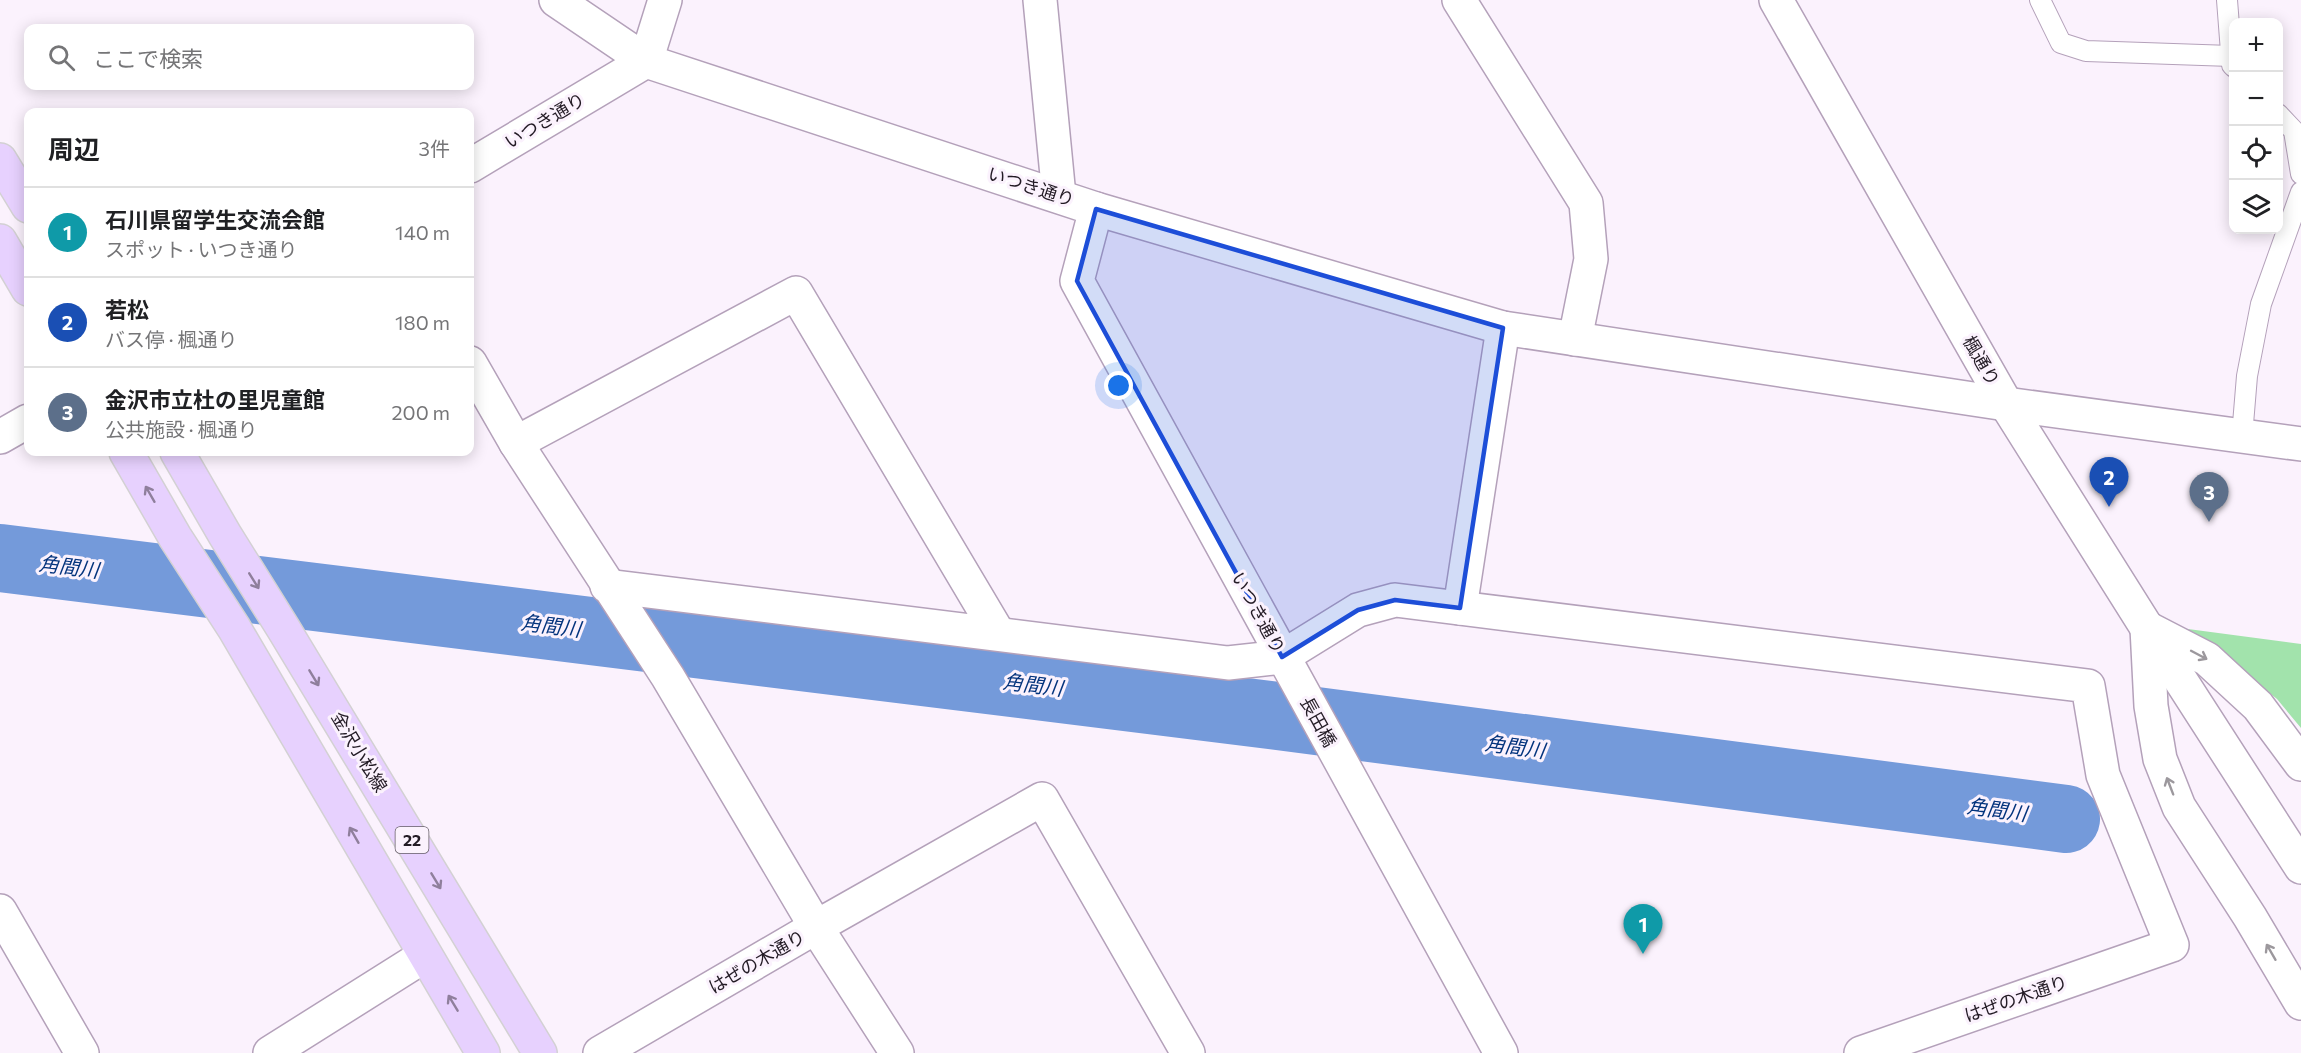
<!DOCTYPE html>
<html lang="ja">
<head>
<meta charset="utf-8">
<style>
	:root { --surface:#fff; --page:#f6f6f6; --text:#202124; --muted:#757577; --line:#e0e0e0; --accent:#2563eb }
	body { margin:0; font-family:Commissioner,"Noto Sans JP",sans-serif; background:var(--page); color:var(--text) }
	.controls { position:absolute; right:18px; top:18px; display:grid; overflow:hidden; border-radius:12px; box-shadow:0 3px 15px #0003 }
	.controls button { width:54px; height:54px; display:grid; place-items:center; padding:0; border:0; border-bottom:2px solid var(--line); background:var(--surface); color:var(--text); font:30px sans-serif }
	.you { position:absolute; left:1119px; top:386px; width:21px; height:21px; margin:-15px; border:4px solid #fff; border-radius:50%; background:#1a73e8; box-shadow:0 0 0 9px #1a73e833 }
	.badge { display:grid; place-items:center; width:39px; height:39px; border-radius:50%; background:var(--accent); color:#fff; font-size:20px; font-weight:700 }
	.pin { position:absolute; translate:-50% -50px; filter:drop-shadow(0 2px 3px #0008) }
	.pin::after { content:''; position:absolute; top:32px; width:21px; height:18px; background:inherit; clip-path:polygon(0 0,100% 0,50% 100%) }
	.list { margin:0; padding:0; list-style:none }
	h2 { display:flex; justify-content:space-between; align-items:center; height:78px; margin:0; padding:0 24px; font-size:26px }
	h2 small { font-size:20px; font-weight:400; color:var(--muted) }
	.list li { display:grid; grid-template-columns:39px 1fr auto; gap:18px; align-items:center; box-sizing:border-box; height:90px; padding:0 24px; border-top:2px solid var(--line) }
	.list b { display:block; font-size:22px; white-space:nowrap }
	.list p { margin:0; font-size:20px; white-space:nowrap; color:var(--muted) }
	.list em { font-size:20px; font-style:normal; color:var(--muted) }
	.icon { flex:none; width:33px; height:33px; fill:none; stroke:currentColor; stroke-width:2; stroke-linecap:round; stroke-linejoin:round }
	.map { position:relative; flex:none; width:2301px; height:1053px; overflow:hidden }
	.search { position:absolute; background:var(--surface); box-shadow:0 3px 15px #0003; left:24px; top:24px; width:450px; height:66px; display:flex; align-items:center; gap:15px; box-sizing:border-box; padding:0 21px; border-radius:12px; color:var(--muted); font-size:22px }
	.panel { position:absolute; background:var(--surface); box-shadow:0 3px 15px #0003; left:24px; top:108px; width:450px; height:348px; border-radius:12px }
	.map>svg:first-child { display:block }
</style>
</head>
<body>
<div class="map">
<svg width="2301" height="1053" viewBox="0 0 2301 1053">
	<rect width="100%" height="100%" fill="#fbf2fd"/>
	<polygon fill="#a2e3ac" points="2188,629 2301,644 2301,728 2277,699 2222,655 2207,659"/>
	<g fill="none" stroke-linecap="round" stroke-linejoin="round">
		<polyline stroke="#749ada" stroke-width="68" points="0,558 1278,716 2066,819"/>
		<g stroke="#b4a1ba" stroke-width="22">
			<g id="lane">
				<polyline points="2040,0 2061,43 2086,51 2231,56"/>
				<polyline points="2227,0 2232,65 2234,67"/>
				<polyline points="2278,114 2294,131 2301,174"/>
				<polyline points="2242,436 2247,376 2261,304 2301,192"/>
			</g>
		</g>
		<g stroke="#b4a1ba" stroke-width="36">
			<g id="street">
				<polyline points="556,0 646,61 665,0"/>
				<polyline points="1040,0 1059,196"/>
				<polyline points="1459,0 1586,203 1591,259 1575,339"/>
				<polyline points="470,363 516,443 668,677 816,927 1042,799 1188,1053"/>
				<polyline points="0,437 28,421"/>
				<polyline points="516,443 796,293 998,633"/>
				<polyline points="607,586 1228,663 1282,657 1358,610 1395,600 2088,686 2103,775 2172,945 1861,1053"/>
				<polyline points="1460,608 1503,328"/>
				<polyline points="2301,764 2258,706 2207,659 2147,628 2151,706 2160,759 2179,807 2250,917 2301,1003"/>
				<polyline points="0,911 82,1053"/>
				<polyline points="270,1053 424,956"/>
				<polyline points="600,1053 816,927 897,1053"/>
			</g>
		</g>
		<g stroke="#b4a1ba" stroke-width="36">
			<g id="secondary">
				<polyline points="1776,0 2006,404 2147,628 2301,867"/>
				<polyline points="470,166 646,61 1096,209 1077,281 1501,1053"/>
				<polyline points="1096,209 1503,328 2006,404 2301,444"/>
			</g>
		</g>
		<g stroke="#d3d1d3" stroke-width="36">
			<g id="primary">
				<polyline points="0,160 28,206"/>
				<polyline points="0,241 28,289"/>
				<polyline points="126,452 175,537 234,628 483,1053"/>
				<polyline points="177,452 225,535 283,628 540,1053"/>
			</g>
		</g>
		<use href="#lane" stroke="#fff" stroke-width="20"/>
		<use href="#street" stroke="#fff" stroke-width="33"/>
		<use href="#secondary" stroke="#fff" stroke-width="33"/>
		<use href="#primary" stroke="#e7d1fe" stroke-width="33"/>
	</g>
	<defs><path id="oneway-shaft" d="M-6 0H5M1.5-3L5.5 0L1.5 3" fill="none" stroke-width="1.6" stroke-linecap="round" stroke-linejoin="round" transform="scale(1.5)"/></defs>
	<g stroke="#8f7f9c">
		<use href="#oneway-shaft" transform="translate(150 494) rotate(-120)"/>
		<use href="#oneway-shaft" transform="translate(254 581) rotate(58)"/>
		<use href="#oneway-shaft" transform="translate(314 678) rotate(59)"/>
		<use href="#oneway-shaft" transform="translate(354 835) rotate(-120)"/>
		<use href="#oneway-shaft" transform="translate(436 881) rotate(59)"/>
		<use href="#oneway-shaft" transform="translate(453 1003) rotate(-121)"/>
	</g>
	<g stroke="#9c989d">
		<use href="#oneway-shaft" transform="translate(2199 655) rotate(28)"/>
		<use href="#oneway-shaft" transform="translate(2170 786) rotate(-111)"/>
		<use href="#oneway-shaft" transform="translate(2271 952) rotate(-120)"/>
	</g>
	<path fill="#1d4ed8" fill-opacity="0.2" stroke="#1d4ed8" stroke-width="4.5" stroke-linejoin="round" d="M1096,209L1503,328L1460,608L1395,600L1358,610L1282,657L1077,281Z"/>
	<g text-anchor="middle" stroke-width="6" stroke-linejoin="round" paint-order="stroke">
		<rect fill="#fbf2fd" stroke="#645c66" stroke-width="1.5" x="395.5" y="827" width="33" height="26" rx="4.5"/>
		<g font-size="16" font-weight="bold" fill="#231b25">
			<text x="412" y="846">22</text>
		</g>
		<g font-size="18" fill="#231b25" stroke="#fbf2fd">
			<text transform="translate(545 121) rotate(-31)" y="6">いつき通り</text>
			<text transform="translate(1031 187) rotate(18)" y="6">いつき通り</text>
			<text transform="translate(1981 361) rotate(60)" y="6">楓通り</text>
			<text transform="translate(1258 613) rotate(61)" y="6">いつき通り</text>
			<text transform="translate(1318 722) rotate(61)" y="6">長田橋</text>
			<text transform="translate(359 752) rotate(59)" y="6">金沢小松線</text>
			<text transform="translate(757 962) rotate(-30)" y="6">はぜの木通り</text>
			<text transform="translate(2016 999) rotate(-19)" y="6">はぜの木通り</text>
		</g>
		<g font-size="20" font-style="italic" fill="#04347d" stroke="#fbf2fd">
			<text transform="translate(69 567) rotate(7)" y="7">角間川</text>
			<text transform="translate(551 626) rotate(7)" y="7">角間川</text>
			<text transform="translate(1033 685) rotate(7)" y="7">角間川</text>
			<text transform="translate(1515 747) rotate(8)" y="7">角間川</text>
			<text transform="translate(1997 810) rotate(8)" y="7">角間川</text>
		</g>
	</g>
</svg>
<div class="controls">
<button>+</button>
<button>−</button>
<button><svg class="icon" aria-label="locate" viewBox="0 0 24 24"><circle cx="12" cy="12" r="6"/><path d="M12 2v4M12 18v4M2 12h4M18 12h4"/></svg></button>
<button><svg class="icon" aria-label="layers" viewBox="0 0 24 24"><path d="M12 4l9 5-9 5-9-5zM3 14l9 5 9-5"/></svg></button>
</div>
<div class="you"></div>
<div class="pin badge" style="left:1643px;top:954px;background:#0f9aa8">1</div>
<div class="pin badge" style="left:2109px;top:507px;background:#1a4fb4">2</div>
<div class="pin badge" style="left:2209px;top:522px;background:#5c6f8a">3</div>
<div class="search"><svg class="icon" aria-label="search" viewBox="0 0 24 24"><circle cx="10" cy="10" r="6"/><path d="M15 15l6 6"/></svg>ここで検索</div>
<section class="panel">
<h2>周辺<small>3件</small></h2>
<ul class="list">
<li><span class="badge" style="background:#0f9aa8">1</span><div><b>石川県留学生交流会館</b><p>スポット · いつき通り</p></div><em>140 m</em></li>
<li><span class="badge" style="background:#1a4fb4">2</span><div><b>若松</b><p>バス停 · 楓通り</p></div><em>180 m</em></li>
<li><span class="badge" style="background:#5c6f8a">3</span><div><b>金沢市立杜の里児童館</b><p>公共施設 · 楓通り</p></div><em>200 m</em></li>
</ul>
</section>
</div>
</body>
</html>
